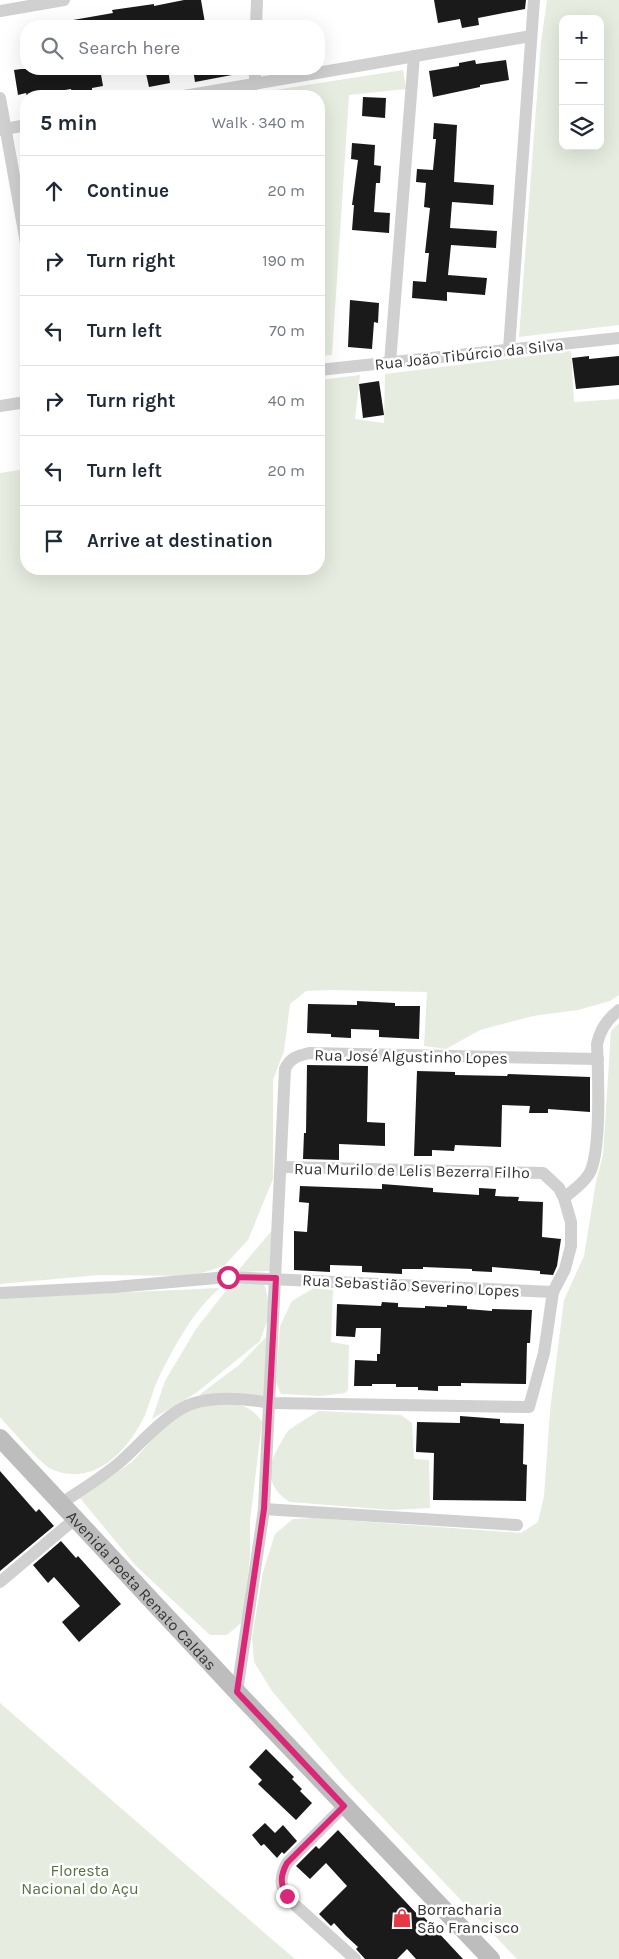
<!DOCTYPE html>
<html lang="en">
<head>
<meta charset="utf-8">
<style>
	:root { --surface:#fff; --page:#f2f2f3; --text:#1f2937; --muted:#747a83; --line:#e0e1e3 }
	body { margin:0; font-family:Karla,sans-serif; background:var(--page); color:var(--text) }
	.controls { position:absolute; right:15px; top:15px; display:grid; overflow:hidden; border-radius:10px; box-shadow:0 5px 20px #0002 }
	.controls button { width:45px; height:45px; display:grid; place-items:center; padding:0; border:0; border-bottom:1px solid var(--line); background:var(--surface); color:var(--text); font:25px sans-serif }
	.stop { position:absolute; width:15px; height:15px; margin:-11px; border:4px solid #db2777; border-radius:50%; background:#fff }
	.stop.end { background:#db2777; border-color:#fff; box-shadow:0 1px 5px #0008 }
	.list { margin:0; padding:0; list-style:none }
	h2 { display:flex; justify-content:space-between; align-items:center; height:65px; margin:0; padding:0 20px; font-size:21px }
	h2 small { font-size:16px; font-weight:400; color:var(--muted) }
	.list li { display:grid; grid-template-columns:32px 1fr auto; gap:15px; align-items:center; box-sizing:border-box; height:70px; padding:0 20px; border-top:1px solid var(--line) }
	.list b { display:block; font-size:19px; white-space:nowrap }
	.list em { font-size:16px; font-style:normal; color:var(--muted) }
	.icon { flex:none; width:28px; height:28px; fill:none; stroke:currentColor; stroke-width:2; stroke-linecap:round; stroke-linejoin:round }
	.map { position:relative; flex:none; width:619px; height:1959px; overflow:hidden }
	.search { position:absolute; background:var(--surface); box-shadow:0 5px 20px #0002; left:20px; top:20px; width:305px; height:55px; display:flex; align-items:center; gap:12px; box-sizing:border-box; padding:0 18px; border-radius:20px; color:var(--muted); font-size:19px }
	.panel { position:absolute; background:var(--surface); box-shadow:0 5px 20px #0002; left:20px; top:90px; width:305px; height:485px; border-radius:20px }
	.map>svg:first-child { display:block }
</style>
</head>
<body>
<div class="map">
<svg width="619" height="1959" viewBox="0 0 619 1959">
	<rect width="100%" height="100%" fill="#fff"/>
	<g fill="#e6ecdf" fill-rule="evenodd">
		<path d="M547,0H619V325L519,337L541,42ZM563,19H600V146H563Z"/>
		<polygon points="403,70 406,89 349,95 332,355 319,356 319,96 236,96"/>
		<polygon points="571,351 574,402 619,399 619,995 610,1001 578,1010 533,1016 480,1030 446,1049 424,1046 427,992 330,990 306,991 290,1004 284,1051 273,1080 273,1179 248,1240 224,1266 192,1276 99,1275 0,1284 0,473 26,469 26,569 319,569 319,380 360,375 355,419 384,423 385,374"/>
		<polygon points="619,1023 619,1959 517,1959 343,1776 272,1691 254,1662 252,1637 263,1572 275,1534 293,1519 314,1518 521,1533 538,1522 544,1496 550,1411 564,1300 584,1256 596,1182 603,1155 611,1031"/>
		<polygon points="273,1229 271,1271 237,1272"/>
		<polygon points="232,1283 264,1283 271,1310 260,1341 196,1393 152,1419 165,1381 196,1329"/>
		<path d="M220,1288C195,1309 178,1340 163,1369C155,1383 151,1400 145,1415C128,1451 94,1488 51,1469C42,1465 9,1427 0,1417V1298Z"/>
		<polygon points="314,1288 333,1290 331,1342 349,1345 348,1390 345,1393 320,1396 281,1394 276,1382 280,1326 292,1301"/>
		<polygon points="267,1336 264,1396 199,1395 239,1365"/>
		<path d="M215,1402C237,1404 249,1403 262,1422L250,1521V1556L244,1610L241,1623L227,1635H210L136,1566L80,1498L132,1462L160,1431L186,1411Z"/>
		<path d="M319,1411L401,1415L412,1423L414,1459L429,1460L430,1508L392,1510L290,1502C267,1488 266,1468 279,1446C282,1441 285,1434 289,1430C298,1423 309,1417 319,1411Z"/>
		<polygon points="0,1703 275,1942 295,1959 0,1959"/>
	</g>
	<g fill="#1a1a1a">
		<polygon points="184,0 201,0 205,23 185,26 74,26 73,20 113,13 112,10 154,4 154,6"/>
		<polygon points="434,0 526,0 525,9 478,18 479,25 462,28 460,19 438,23"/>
		<polygon points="475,60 476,64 506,60 509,80 480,85 480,87 433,97 429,71 459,66 459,63"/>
		<polygon points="21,69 100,69 103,86 92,88 92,90 72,93 71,89 47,93 48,96 27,96 26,93 18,95 14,70"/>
		<polygon points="145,69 168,69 170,83 149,87"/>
		<polygon points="193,69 231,69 232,75 195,82"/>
		<polygon points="363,97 386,98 385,118 362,116"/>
		<polygon points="434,123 457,125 454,182 494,185 493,205 452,202 450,228 497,231 496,248 451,245 448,275 487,278 485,295 447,292 447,301 412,298 413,281 426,282 429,253 425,253 430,208 424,207 426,183 416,182 417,169 433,170 436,139 433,139"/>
		<polygon points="352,143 375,145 374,165 381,166 380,183 376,183 374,212 390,213 389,233 352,230 354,205 352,205 358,160 351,159"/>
		<polygon points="350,300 379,303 378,323 374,322 372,349 348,347"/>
		<polygon points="589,356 589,359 619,356 619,385 576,389 572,358"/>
		<polygon points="379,381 384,415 363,418 359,384"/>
		<polygon points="357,1001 395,1003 395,1006 420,1006 419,1039 379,1037 379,1030 351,1029 351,1038 331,1037 331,1034 307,1033 308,1004 357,1005"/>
		<polygon points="307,1065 368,1066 367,1122 385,1123 385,1146 339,1144 339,1160 303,1159 304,1133 306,1133"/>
		<polygon points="417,1071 455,1072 455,1075 507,1076 508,1074 590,1077 590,1112 548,1109 548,1113 529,1113 530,1106 502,1105 501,1147 455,1145 454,1151 432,1150 432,1156 414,1156"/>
		<polygon points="382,1184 433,1188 433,1192 479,1195 479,1188 496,1189 495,1196 519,1197 518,1201 543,1202 542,1237 561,1239 557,1266 553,1275 540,1274 540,1271 492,1267 492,1272 472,1271 472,1269 423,1267 423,1269 402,1269 402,1274 362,1272 362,1266 330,1265 330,1272 294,1270 294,1231 307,1232 309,1203 299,1202 300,1186 382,1189"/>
		<polygon points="382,1302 398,1303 398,1307 425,1308 425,1306 447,1307 447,1305 467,1306 467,1309 492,1311 492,1309 532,1310 530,1343 527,1343 526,1384 461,1383 461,1386 438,1386 438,1391 418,1390 418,1387 396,1387 396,1384 372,1384 372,1386 354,1386 355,1360 377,1361 377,1354 380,1354 381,1328 356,1328 355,1337 336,1336 337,1304 381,1306"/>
		<polygon points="460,1416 500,1419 500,1423 524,1424 523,1464 527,1465 526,1501 433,1500 434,1453 416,1452 417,1422 460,1423"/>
		<polygon points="0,1471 36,1512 39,1509 54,1526 0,1571"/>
		<polygon points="61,1541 76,1558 78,1556 121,1604 79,1642 62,1622 80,1606 54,1577 48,1583 33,1565"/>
		<polygon points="266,1749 294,1777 292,1779 302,1789 300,1791 312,1803 296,1820 258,1784 262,1780 249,1767"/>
		<polygon points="265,1823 275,1833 283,1825 297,1841 284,1854 282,1852 277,1858 264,1844 261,1846 252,1835"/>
		<polygon points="338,1830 419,1916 421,1914 463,1959 416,1959 407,1949 397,1959 365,1959 356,1949 358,1947 346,1936 334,1923 331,1926 319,1914 347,1886 326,1863 310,1879 296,1866 316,1846 319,1849"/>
	</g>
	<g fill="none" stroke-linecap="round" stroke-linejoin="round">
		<g stroke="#d0d0d0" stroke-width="12">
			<polyline points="0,11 64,0"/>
			<polyline points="256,26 257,0"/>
			<polyline points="255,84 255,69"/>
			<polyline points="184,96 531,36"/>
			<polyline points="0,98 26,243"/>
			<polyline points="0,130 26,125"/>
			<polyline points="509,349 534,0"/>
			<polyline points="390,363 414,56"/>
			<polyline points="319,370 619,338"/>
			<polyline points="0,406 26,402"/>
			<path d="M564,1198C572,1191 583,1184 589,1174C602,1153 598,1072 597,1044C600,1030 607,1019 619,1010"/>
			<polyline points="0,1293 115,1287 228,1277 553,1292"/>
			<path d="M62,1503C81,1490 101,1478 119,1463C139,1446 156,1424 179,1410C204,1394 242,1398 270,1403L529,1407L544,1353L553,1292L565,1269L571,1246V1222L564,1198L559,1188L543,1173L282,1167"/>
			<polyline points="264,1509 517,1525"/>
			<polyline points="0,1582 76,1518"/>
			<path d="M237,1692L264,1509L285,1069C290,1058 297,1056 309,1053L598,1059"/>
			<path d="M344,1806L287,1863C277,1882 281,1890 295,1905L355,1959"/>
		</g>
		<path stroke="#bdbdbd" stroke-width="18" id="s1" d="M0,1438L237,1692L491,1959"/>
	</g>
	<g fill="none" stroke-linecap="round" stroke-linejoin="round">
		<path stroke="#db2777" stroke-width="6" d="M228,1277L276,1278L264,1509L237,1692L344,1806L287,1863C280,1876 280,1884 287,1896"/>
	</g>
	<defs>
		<g id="shop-bare" transform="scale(1.5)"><path d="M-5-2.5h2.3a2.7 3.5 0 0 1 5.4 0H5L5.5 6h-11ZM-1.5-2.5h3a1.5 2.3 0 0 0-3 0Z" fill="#e63946" stroke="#fff" stroke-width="2.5" paint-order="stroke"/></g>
	</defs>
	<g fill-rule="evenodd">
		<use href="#shop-bare" x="402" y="1918"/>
	</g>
	<g text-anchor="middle" stroke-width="5" stroke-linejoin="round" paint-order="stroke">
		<g font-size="16" fill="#333" stroke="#fff">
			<text transform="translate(469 354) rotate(-6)" y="6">Rua João Tibúrcio da Silva</text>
			<text transform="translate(411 1056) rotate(1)" y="6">Rua José Algustinho Lopes</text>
			<text transform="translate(412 1170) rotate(1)" y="6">Rua Murilo de Lelis Bezerra Filho</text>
			<text transform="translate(411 1285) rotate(3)" y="6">Rua Sebastião Severino Lopes</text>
			<text dy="6" stroke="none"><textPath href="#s1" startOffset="208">Avenida Poeta Renato Caldas</textPath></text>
		</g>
		<g font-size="16" fill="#56703f" stroke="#fff">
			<text x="80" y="1876">Floresta<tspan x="80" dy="18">Nacional do Açu</tspan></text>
		</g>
		<g font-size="16" fill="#333" stroke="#fff" text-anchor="start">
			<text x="417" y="1915">Borracharia<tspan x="417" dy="18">São Francisco</tspan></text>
		</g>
	</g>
</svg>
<div class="controls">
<button>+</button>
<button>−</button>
<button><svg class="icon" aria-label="layers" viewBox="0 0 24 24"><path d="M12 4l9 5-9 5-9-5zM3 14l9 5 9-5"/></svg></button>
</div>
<div class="stop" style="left:228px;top:1277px"></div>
<div class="stop end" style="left:287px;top:1896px"></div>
<div class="search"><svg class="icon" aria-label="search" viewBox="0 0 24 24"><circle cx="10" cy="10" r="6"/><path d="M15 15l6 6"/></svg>Search here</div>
<section class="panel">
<h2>5 min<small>Walk · 340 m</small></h2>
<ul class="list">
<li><svg class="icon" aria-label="ahead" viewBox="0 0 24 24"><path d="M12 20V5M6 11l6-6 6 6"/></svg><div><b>Continue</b></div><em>20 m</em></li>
<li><svg class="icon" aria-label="right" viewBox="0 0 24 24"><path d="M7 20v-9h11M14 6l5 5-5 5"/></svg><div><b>Turn right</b></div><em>190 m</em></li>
<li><svg class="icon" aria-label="left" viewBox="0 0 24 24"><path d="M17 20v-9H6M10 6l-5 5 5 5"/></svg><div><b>Turn left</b></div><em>70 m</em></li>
<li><svg class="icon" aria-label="right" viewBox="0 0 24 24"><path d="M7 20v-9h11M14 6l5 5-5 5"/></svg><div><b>Turn right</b></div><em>40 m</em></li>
<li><svg class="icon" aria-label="left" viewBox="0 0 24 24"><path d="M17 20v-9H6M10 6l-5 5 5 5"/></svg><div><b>Turn left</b></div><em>20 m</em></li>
<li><svg class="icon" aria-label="arrive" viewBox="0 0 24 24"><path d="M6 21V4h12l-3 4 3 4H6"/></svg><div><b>Arrive at destination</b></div></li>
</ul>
</section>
</div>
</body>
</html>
